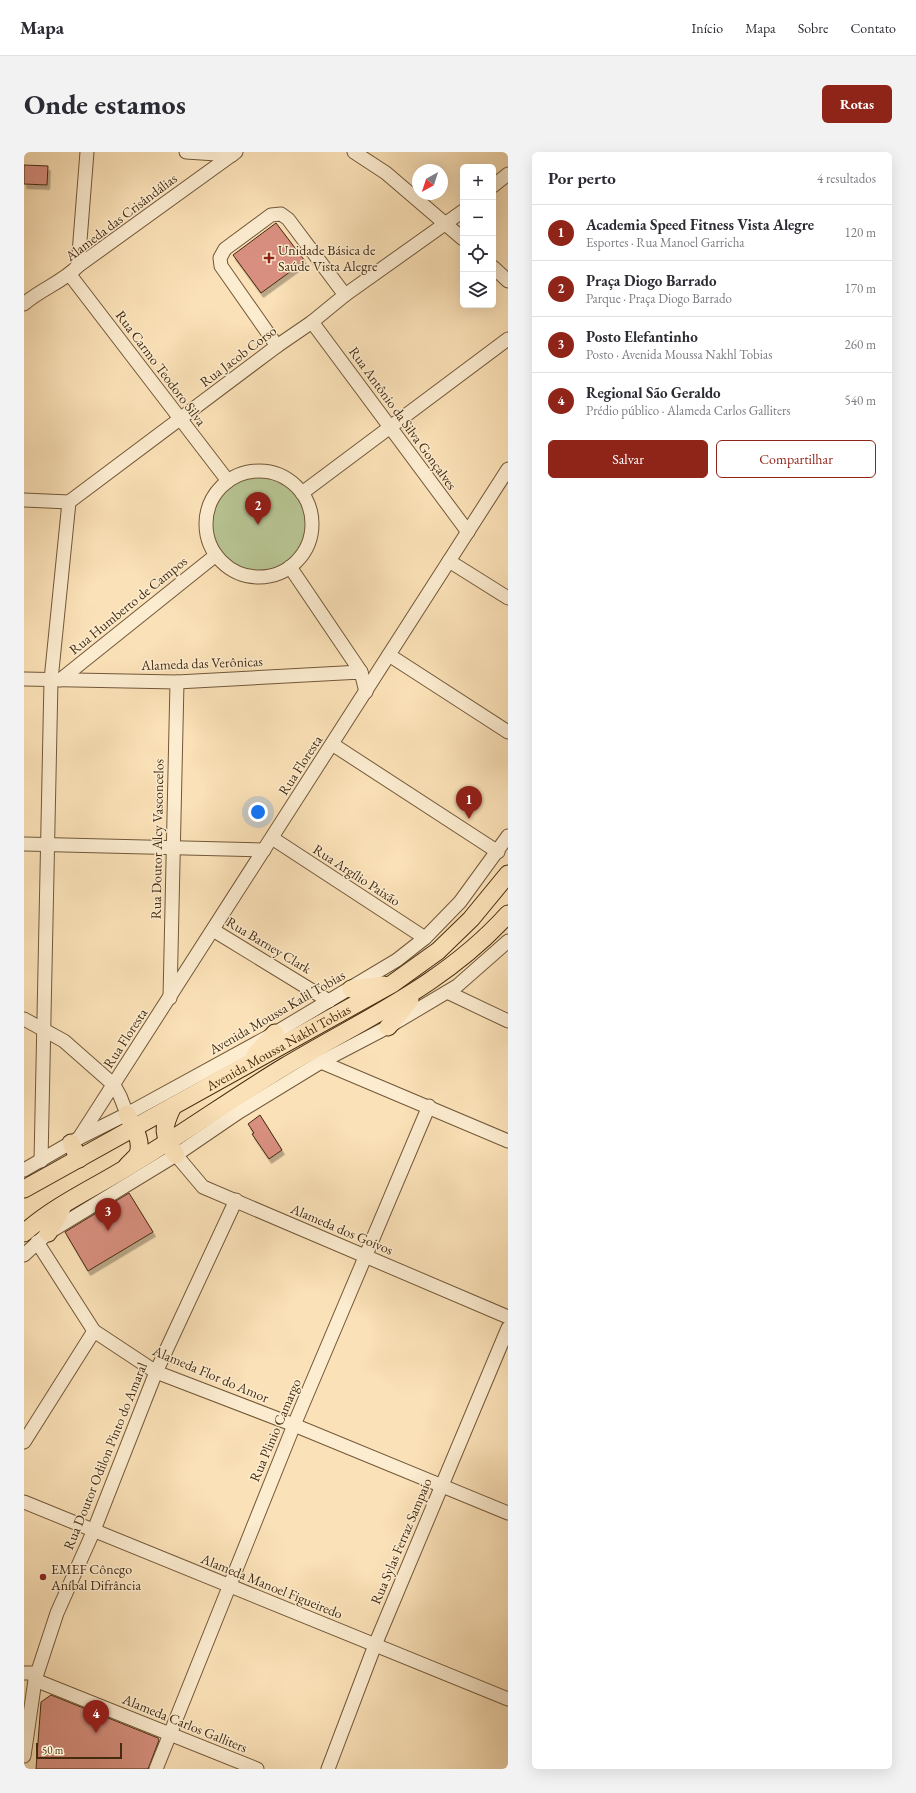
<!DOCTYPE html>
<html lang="pt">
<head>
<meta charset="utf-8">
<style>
	:root { --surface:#fff; --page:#f2f2f3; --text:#2b2b33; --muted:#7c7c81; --line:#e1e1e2; --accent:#8f2418 }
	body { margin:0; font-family:"EB Garamond",serif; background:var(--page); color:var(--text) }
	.controls { position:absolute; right:12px; top:12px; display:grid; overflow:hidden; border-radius:6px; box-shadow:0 4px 16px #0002 }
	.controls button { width:36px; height:36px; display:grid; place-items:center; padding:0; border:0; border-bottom:1px solid var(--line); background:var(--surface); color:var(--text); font:20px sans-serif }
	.compass { position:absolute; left:388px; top:12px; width:36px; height:36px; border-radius:50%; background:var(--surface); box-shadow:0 4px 16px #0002; rotate:219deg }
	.scale { position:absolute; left:12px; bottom:10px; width:86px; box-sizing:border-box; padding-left:4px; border:2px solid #442a0f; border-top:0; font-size:11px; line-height:14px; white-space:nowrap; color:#442a0f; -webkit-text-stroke:3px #fcecd0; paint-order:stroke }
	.you { position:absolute; left:234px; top:660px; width:14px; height:14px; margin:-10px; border:3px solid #fff; border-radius:50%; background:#1a73e8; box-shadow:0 0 0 6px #1a73e833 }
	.badge { display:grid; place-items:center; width:26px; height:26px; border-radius:50%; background:var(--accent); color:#fff; font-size:13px; font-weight:700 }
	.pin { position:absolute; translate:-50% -33px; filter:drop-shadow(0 1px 2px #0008) }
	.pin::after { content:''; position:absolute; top:21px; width:14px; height:12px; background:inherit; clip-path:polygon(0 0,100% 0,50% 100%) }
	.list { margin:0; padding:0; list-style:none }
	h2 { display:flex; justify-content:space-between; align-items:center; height:52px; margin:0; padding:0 16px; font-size:17px }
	h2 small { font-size:13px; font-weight:400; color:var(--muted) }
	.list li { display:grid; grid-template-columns:26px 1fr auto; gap:12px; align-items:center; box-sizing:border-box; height:56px; padding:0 16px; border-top:1px solid var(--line) }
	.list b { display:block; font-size:15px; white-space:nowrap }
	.list p { margin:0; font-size:13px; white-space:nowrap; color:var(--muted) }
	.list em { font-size:13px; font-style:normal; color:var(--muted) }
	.actions { display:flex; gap:8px; padding:12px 16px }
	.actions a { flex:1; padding:9px 0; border:1px solid var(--accent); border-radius:6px; text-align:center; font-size:14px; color:var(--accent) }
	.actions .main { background:var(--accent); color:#fff }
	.icon { flex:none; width:22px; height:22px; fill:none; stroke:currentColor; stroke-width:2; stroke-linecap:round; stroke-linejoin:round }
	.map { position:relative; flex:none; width:484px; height:1617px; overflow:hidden; border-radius:6px }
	header { display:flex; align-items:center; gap:24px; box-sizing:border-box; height:56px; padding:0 20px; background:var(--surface); border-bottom:1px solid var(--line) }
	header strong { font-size:19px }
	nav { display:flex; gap:22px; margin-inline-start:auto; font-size:14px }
	.intro { display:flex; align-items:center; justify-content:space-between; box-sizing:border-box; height:96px; padding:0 24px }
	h1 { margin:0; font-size:28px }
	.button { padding:10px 18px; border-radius:6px; background:var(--accent); color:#fff; font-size:14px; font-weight:700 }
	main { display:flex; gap:24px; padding:0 24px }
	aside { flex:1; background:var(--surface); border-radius:6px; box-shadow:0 4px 16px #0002 }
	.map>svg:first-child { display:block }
</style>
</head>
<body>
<header>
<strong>Mapa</strong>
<nav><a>Início</a><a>Mapa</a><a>Sobre</a><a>Contato</a></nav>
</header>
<div class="intro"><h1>Onde estamos</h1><a class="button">Rotas</a></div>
<main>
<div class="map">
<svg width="484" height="1617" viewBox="0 0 484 1617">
	<defs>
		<filter id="shadow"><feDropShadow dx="2.5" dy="4.5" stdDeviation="0" flood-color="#0004"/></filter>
	</defs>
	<rect width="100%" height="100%" fill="#fbe1b7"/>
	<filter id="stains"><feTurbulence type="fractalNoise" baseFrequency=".005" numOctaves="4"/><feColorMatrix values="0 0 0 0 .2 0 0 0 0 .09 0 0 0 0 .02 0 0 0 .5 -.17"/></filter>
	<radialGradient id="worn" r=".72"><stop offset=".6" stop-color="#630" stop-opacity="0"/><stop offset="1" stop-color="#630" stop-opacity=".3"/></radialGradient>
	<circle fill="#b8c493" stroke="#7e7751" cx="235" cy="372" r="50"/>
	<g fill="#d88f7f" stroke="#442a0f" filter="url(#shadow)">
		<polygon points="0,13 24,14 23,33 0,32"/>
		<polygon points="252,71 281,109 237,141 209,103"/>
		<polygon points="236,963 258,998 245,1007 228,982 230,981 224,972"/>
		<polygon points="105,1041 129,1080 64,1119 41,1080"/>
		<polygon points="27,1543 134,1586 135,1588 124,1617 12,1617 17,1550"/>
	</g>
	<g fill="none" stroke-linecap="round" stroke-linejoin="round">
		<g stroke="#725839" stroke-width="15">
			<g id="minor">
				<polyline points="162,0 208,3"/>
				<polyline points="330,0 362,21 439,87"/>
				<polyline points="469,34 484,22"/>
				<polyline points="54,114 63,0"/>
				<polyline points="469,115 484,129"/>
				<polyline points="46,123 204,329"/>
				<path d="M0,152C17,137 39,130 54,114L212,0"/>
				<polyline points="288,170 444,380"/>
				<polyline points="253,194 197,114 196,106 201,97 247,63 257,62 264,67 321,143"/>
				<circle cx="235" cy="372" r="53"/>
				<polyline points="278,341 484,187"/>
				<polyline points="0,348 45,350 253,194 288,170 321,143 439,59"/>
				<polyline points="425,409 484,446"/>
				<polyline points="266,415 337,520"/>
				<polyline points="365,503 484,580"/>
				<polyline points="0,527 153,530 337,520 342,540"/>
				<polyline points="36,528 192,403"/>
				<polyline points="308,592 474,700"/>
				<polyline points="248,686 401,786"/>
				<polyline points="0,692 240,698"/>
				<polyline points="189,778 305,849"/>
				<polyline points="423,840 484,869"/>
				<polyline points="146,846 153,530"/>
				<polyline points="0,867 40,889 90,933 96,944 103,962"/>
				<polyline points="297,910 484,989"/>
				<polyline points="55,986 484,317"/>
				<polyline points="152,1003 179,1035 484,1165"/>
				<polyline points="17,1009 27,528 45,350"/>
				<polyline points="0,1018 55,986 103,962 251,881 373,808 401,786 436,750 484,684"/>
				<polyline points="13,1090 70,1179 132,1220 270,1273 484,1361"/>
				<polyline points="0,1103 24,1081 152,1003 215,960 297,910 364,875 433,834 484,789"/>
				<polyline points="0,1290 70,1179"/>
				<polyline points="0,1350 484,1547"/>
				<polyline points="0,1521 13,1521"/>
				<polyline points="11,1528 233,1617"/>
				<polyline points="0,1604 11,1528 33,1461 70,1378 132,1220 212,1048"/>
				<polyline points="132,1617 270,1273 405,954"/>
				<polyline points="304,1617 351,1493 484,1176"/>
			</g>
		</g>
		<g stroke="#442a0f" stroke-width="19">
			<g id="major">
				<polyline points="327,837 360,833"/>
				<polyline points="364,875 386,848"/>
				<polyline points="231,903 251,881"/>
				<path d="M149,954C138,977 138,981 152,1003"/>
				<path d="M103,962C108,974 119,987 114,1002C112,1006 106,1010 103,1014"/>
				<polyline points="47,991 55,1007"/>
				<path id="s1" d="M0,1037L368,832L414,799L447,767L484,722"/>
				<path d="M0,1081C30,1054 68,1037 102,1016C156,984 207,947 260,915C340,867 421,832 484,762"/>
				<polyline points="24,1081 38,1056"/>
			</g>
		</g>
		<use href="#minor" stroke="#fcecd0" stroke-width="13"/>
		<use href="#major" stroke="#fbe1b7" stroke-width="17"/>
	</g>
	<g fill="#8f2418" stroke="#fcecd0" stroke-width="1.5">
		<path d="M243 100h4v4h4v4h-4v4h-4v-4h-4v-4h4z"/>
		<circle cx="19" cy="1425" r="4"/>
	</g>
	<g text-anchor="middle" stroke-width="3" stroke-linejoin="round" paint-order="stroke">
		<g font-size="14" fill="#442a0f" stroke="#fcecd0">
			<text transform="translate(97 65) rotate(-37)" y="5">Alameda das Crisândálias</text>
			<text transform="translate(214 204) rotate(-37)" y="5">Rua Jacob Corso</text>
			<text transform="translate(137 216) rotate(53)" y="5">Rua Carmo Teodoro Silva</text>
			<text transform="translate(379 266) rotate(54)" y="5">Rua Antônio da Silva Gonçalves</text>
			<text transform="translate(104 453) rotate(-39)" y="5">Rua Humberto de Campos</text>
			<text transform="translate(178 511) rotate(-2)" y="5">Alameda das Verônicas</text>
			<text transform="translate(276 613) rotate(-57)" y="5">Rua Floresta</text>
			<text transform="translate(133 687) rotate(-89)" y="5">Rua Doutor Alcy Vasconcelos</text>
			<text transform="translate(333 723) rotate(33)" y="5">Rua Argílio Paixão</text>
			<text transform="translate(245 793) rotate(31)" y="5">Rua Barney Clark</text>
			<text transform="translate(253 860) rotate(-30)" y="5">Avenida Moussa Kalil Tobias</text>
			<text transform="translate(101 886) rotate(-57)" y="5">Rua Floresta</text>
			<text dy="5" stroke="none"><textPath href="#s1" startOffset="291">Avenida Moussa Nakhl Tobias</textPath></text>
			<text transform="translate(318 1077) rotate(23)" y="5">Alameda dos Goivos</text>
			<text transform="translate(187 1222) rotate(23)" y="5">Alameda Flor do Amor</text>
			<text transform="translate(251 1278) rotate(-67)" y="5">Rua Plinio Camargo</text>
			<text transform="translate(81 1304) rotate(-68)" y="5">Rua Doutor Odilon Pinto do Amaral</text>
			<text transform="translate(377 1389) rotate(-67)" y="5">Rua Sylas Ferraz Sampaio</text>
			<text transform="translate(248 1434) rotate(22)" y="5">Alameda Manoel Figueiredo</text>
			<text transform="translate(161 1571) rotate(22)" y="5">Alameda Carlos Galliters</text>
		</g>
		<g font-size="14" fill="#442a0f" stroke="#fcecd0" text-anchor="start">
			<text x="254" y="103">Unidade Básica de<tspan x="254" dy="16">Saúde Vista Alegre</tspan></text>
			<text x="27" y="1422">EMEF Cônego<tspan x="27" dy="16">Aníbal Difrância</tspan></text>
		</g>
	</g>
	<rect width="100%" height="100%" filter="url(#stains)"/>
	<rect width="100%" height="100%" fill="url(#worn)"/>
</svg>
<div class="controls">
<button>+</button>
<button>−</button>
<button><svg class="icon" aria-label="locate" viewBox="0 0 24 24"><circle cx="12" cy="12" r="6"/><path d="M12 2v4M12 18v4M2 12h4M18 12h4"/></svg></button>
<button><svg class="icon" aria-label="layers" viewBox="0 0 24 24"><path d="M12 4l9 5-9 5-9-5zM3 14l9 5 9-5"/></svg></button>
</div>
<svg class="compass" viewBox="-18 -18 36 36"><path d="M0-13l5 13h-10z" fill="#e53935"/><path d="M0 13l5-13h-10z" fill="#7c7c81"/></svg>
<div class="scale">50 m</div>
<div class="you"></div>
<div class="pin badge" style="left:445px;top:667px">1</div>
<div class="pin badge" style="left:234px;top:373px">2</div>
<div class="pin badge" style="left:84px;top:1079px">3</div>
<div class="pin badge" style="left:72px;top:1581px">4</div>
</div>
<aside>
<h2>Por perto<small>4 resultados</small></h2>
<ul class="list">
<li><span class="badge">1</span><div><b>Academia Speed Fitness Vista Alegre</b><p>Esportes · Rua Manoel Garricha</p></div><em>120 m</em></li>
<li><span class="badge">2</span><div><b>Praça Diogo Barrado</b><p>Parque · Praça Diogo Barrado</p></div><em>170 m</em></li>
<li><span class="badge">3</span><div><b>Posto Elefantinho</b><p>Posto · Avenida Moussa Nakhl Tobias</p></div><em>260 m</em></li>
<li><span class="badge">4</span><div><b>Regional São Geraldo</b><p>Prédio público · Alameda Carlos Galliters</p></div><em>540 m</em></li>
</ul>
<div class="actions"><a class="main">Salvar</a><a>Compartilhar</a></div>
</aside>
</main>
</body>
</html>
